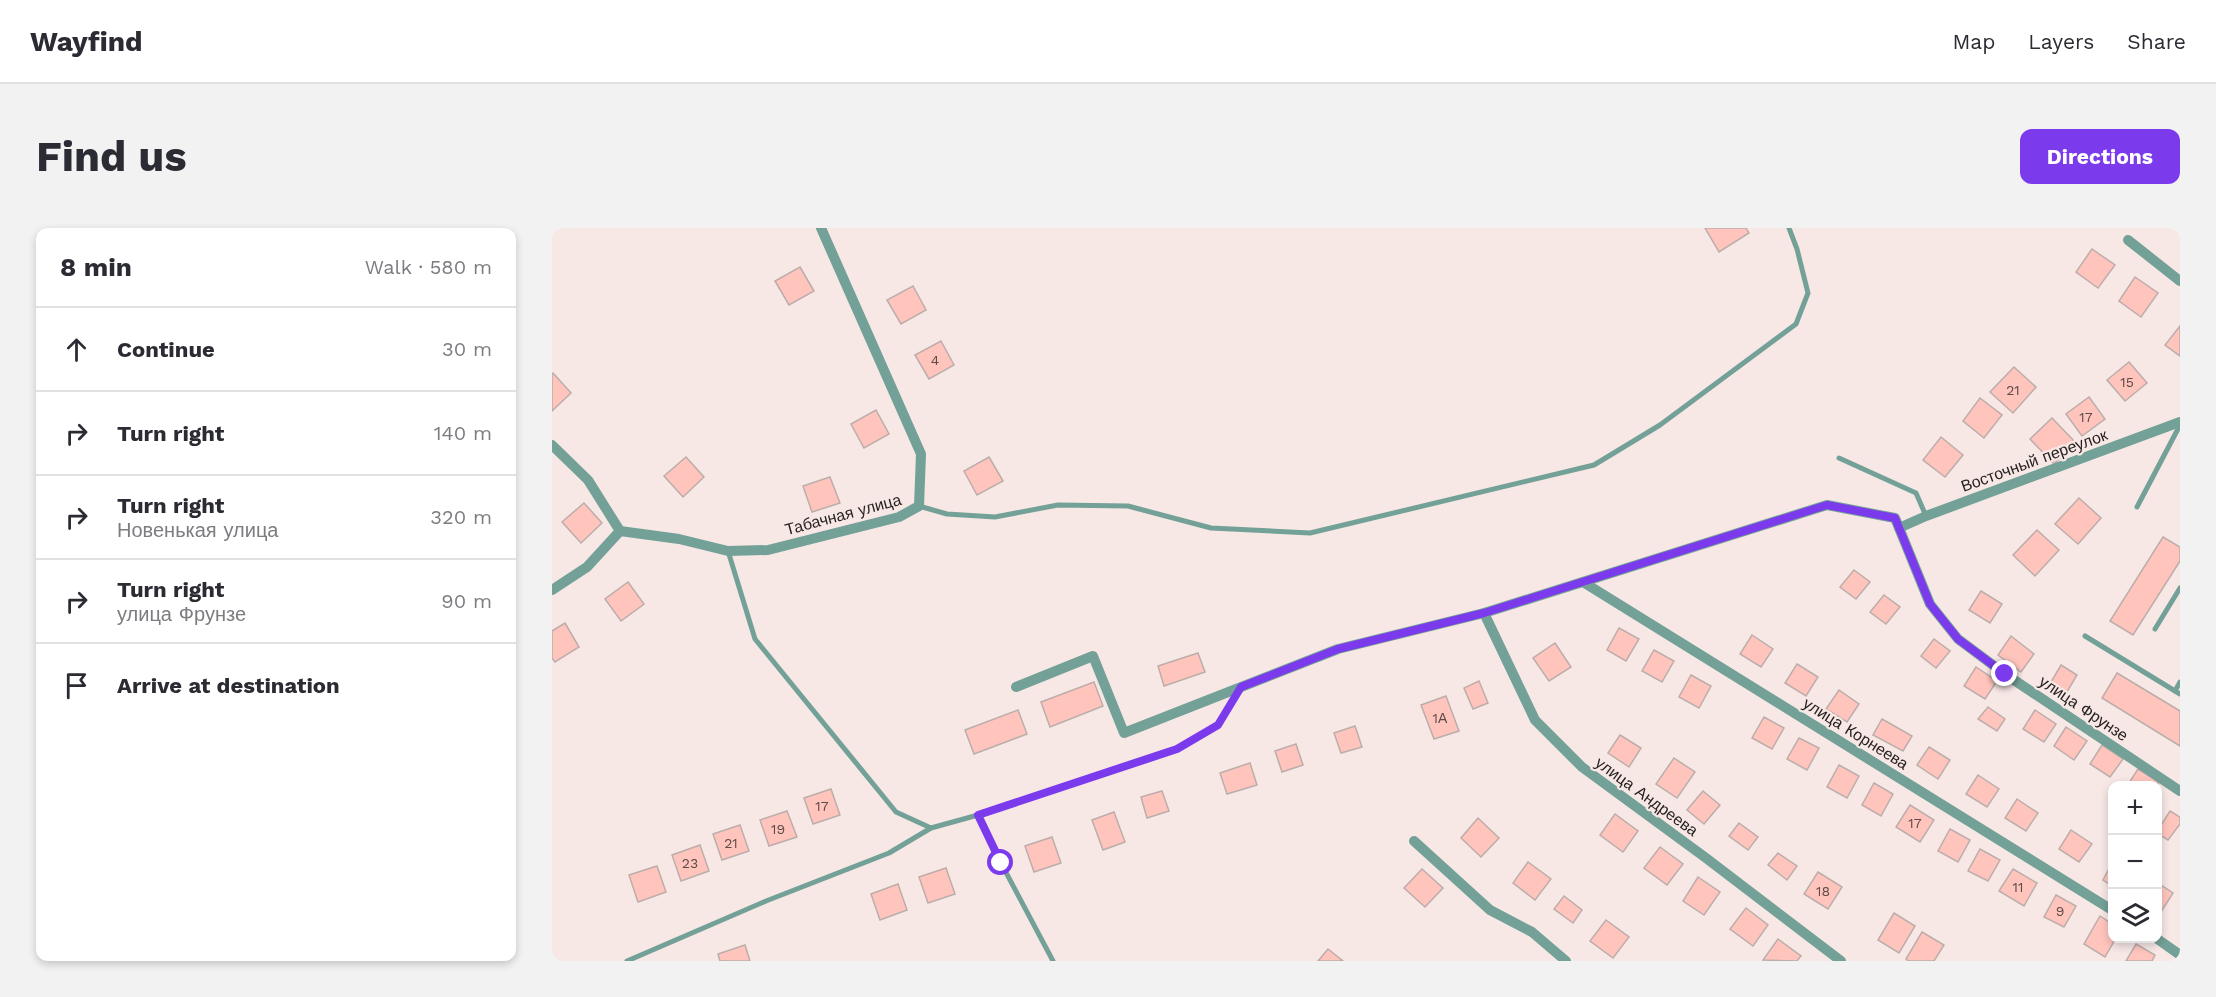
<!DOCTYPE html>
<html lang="en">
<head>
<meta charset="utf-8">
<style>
	:root { --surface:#fff; --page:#f2f2f3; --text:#2b2b33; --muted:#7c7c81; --line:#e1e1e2; --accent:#7c3aed }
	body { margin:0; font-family:"Work Sans",sans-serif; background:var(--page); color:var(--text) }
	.controls { position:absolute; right:18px; bottom:18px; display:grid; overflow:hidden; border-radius:12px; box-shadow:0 3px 9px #0003 }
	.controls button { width:54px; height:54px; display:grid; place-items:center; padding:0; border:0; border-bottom:2px solid var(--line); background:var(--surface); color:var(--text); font:30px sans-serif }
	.stop { position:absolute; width:18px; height:18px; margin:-14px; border:4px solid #7c3aed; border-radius:50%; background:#fff }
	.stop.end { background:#7c3aed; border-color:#fff; box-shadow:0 2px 6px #0008 }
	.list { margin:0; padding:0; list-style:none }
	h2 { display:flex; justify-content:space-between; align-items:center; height:78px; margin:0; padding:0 24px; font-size:26px }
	h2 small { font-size:20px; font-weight:400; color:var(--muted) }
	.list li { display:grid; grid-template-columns:39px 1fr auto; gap:18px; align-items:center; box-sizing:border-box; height:84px; padding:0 24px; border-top:2px solid var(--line) }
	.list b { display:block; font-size:22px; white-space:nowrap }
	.list p { margin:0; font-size:20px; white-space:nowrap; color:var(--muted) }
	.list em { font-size:20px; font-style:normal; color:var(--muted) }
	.icon { flex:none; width:33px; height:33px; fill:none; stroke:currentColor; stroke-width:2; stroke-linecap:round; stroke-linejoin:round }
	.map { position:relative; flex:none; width:1628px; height:733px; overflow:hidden; border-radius:12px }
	header { display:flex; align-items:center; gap:36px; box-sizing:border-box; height:84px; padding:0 30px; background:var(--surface); border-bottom:2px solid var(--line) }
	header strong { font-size:28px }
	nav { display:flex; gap:33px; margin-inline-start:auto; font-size:21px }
	.intro { display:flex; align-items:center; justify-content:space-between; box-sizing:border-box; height:144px; padding:0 36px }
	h1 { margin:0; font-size:42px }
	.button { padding:15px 27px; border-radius:12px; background:var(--accent); color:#fff; font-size:21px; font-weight:700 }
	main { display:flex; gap:36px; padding:0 36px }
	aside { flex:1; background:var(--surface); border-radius:12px; box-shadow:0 3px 9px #0003 }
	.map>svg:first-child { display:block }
</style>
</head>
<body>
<header>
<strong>Wayfind</strong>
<nav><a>Map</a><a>Layers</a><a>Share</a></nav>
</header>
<div class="intro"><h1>Find us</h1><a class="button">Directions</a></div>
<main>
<aside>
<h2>8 min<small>Walk · 580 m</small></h2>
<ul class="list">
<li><svg class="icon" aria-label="ahead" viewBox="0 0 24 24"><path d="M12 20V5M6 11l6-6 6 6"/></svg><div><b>Continue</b></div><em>30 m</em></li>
<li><svg class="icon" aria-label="right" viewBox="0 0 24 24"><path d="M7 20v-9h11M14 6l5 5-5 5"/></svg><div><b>Turn right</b></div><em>140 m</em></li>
<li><svg class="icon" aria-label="right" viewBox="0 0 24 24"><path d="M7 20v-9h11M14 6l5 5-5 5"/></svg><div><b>Turn right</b><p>Новенькая улица</p></div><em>320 m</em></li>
<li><svg class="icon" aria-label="right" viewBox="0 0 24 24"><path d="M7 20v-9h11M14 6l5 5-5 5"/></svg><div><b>Turn right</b><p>улица Фрунзе</p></div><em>90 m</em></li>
<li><svg class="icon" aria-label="arrive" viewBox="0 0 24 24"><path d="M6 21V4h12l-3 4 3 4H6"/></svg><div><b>Arrive at destination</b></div></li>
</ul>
</aside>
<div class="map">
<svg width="1628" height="733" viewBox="0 0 1628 733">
	<rect width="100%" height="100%" fill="#f7e8e6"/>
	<g fill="#ffc5bd" stroke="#bcadab" stroke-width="1.5">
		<polygon points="1153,0 1194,0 1197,5 1167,24"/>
		<polygon points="1540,21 1563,37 1546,60 1524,44"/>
		<polygon points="248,39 262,63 237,77 223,53"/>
		<polygon points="1583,49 1606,65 1589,89 1567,73"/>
		<polygon points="361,58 374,82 349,96 335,72"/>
		<polygon points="1628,98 1628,128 1613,117"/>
		<polygon points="389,113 402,137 377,151 363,127"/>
		<polygon points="1577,134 1595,155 1573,173 1555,152"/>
		<polygon points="1462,139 1484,159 1461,185 1438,164"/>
		<polygon points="1,145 19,165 0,183 0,146"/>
		<polygon points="1537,169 1553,191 1530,208 1514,186"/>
		<polygon points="1428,170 1450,187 1432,210 1411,193"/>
		<polygon points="324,182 337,206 312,220 299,196"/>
		<polygon points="1500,190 1524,215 1502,236 1478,211"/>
		<polygon points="1389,209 1411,227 1393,249 1371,232"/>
		<polygon points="134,229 152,249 131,269 112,248"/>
		<polygon points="437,229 451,253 425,267 412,243"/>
		<polygon points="278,249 288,275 260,284 251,258"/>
		<polygon points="1527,270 1549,290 1526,316 1503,296"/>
		<polygon points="32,275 50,295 29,315 10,294"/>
		<polygon points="1485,302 1507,322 1483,348 1461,327"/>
		<polygon points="1611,309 1628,319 1628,333 1581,407 1558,393"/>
		<polygon points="1302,342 1318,354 1304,371 1288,359"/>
		<polygon points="76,354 92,376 69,393 53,371"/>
		<polygon points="1429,363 1450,376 1438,395 1417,382"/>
		<polygon points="1332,367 1348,379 1334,396 1318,384"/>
		<polygon points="13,395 27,419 3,434 0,430 0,403"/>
		<polygon points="1067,400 1087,411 1074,433 1055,422"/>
		<polygon points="1200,407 1221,421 1209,439 1188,426"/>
		<polygon points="1459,408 1482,426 1469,444 1446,427"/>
		<polygon points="1382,411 1398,423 1384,440 1369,428"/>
		<polygon points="1003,415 1019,439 997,453 981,430"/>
		<polygon points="1102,422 1122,433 1110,454 1090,443"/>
		<polygon points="646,425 653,444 612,458 606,438"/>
		<polygon points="1245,436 1266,449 1254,468 1233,455"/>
		<polygon points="1509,437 1525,447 1512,469 1496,459"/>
		<polygon points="1424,439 1445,453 1433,471 1412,458"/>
		<polygon points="1565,445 1628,483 1628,518 1550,470"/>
		<polygon points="1139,447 1159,458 1147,480 1127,469"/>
		<polygon points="927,453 936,475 921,481 912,460"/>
		<polygon points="542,454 551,478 498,499 489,474"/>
		<polygon points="1287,462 1307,476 1295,494 1274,481"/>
		<polygon points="894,468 907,503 882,511 869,477"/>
		<polygon points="1436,479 1453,491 1445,503 1426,491"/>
		<polygon points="466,482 475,506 422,526 413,502"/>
		<polygon points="1483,482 1504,496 1492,514 1471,501"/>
		<polygon points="1212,489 1232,500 1220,521 1200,510"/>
		<polygon points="1330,491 1360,508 1351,523 1321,507"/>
		<polygon points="803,498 810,519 789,525 782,505"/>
		<polygon points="1514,499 1535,513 1522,532 1502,518"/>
		<polygon points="1068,507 1089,520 1077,539 1056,525"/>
		<polygon points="1247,510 1267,520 1255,542 1235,531"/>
		<polygon points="744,516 751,537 730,544 723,523"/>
		<polygon points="1550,517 1571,531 1558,549 1538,536"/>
		<polygon points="1377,519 1398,532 1386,551 1365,537"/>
		<polygon points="1122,530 1143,544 1125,570 1104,556"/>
		<polygon points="698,535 705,557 675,566 668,545"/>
		<polygon points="1287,537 1307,548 1295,570 1275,559"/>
		<polygon points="1586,541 1607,554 1605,558 1575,558"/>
		<polygon points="1426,547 1447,561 1435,579 1414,566"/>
		<polygon points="1322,555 1341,566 1329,588 1310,577"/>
		<polygon points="279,561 288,587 261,596 252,570"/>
		<polygon points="610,563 617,583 595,590 589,569"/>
		<polygon points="1151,563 1168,577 1152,596 1135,582"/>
		<polygon points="1465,571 1486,585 1474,603 1453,590"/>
		<polygon points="1358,577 1382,592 1368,614 1344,599"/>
		<polygon points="235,583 245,609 217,618 208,592"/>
		<polygon points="1618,583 1628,589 1628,596 1616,612 1606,606 1606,602"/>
		<polygon points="562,584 573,614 551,622 540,592"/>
		<polygon points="1063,586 1086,603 1071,624 1048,607"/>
		<polygon points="926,590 947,610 929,629 909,610"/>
		<polygon points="1187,595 1206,609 1196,622 1177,608"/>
		<polygon points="188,597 197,623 170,632 161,606"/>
		<polygon points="1398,601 1418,612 1406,634 1386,623"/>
		<polygon points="1519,602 1540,616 1527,634 1507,621"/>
		<polygon points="500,609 509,635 482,644 473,618"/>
		<polygon points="148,617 157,643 129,653 120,627"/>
		<polygon points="1108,619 1131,636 1115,657 1092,640"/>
		<polygon points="1428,621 1448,632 1436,653 1416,643"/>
		<polygon points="1226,625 1245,638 1235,652 1216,637"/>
		<polygon points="976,634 999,651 983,672 961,655"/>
		<polygon points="1560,635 1560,658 1551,652"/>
		<polygon points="105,638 114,664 86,674 77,647"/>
		<polygon points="394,640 403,666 376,675 367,649"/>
		<polygon points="870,641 891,660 873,679 852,660"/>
		<polygon points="1461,641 1485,655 1472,678 1447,663"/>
		<polygon points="1266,644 1290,659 1276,681 1252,666"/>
		<polygon points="1146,649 1168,664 1152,687 1131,673"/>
		<polygon points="1606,655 1621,665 1609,684 1606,682"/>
		<polygon points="346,656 355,682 328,692 319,666"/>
		<polygon points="1504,667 1524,678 1512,699 1492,689"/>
		<polygon points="1012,668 1030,682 1021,695 1002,681"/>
		<polygon points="1194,680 1216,697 1201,718 1178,701"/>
		<polygon points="1342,685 1363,698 1347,725 1326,712"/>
		<polygon points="1548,688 1560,696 1560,710 1564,710 1553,729 1532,716"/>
		<polygon points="1054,692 1077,709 1061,730 1038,713"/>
		<polygon points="1370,704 1392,717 1382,733 1356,733 1354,731"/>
		<polygon points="1226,711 1249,728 1245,733 1211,732"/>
		<polygon points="1584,716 1603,727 1600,733 1574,733"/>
		<polygon points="193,717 198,733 168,733 166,726"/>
		<polygon points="776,721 791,733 766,733"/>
	</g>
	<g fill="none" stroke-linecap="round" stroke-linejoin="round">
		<g stroke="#74a197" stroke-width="5">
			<polyline points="1287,230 1364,265 1374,288"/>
			<polyline points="367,278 395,286 443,289 506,277 576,278 659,300 758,305 1042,237 1108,197 1244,96 1256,65 1245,21 1237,0"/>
			<polyline points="1585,279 1628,197"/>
			<polyline points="176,323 203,411 344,584 379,600 426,587 625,521 666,497 688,461"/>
			<polyline points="1603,401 1628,360"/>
			<polyline points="1533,408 1628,466"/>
			<polyline points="1623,463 1628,454"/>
			<polyline points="426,587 449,635 501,733"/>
			<polyline points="75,733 214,673 337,625 379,600"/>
		</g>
		<g stroke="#74a197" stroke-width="10">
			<polyline points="1576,12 1628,53"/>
			<polyline points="0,217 36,252 68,303 35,339 0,362"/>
			<polyline points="1347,300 1374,288 1628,194"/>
			<polyline points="68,303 127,311 176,323 216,322 347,289 367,278 369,226 269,0"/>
			<polyline points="1031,354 1560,682"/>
			<polyline points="932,385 983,492 1030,539 1154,630 1289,733"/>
			<polyline points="464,459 541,428 572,505 786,421 932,385 1275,277 1343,290 1378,376 1406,411 1453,446 1628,563"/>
			<polyline points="862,613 938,682 980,704 1014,733"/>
			<polyline points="1604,710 1628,727"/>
		</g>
	</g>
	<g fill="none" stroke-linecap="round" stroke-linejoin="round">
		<polyline stroke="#7c3aed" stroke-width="8" points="449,635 426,587 625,521 666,497 689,459 786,421 932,385 1275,277 1343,290 1378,376 1406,411 1453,446"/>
	</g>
	<g text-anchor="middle" stroke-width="4.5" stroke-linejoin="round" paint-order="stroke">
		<g font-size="14" fill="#5d4b48">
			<text x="383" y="137">4</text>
			<text x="1575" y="159">15</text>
			<text x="1461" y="167">21</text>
			<text x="1534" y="194">17</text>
			<text x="888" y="495">1А</text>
			<text x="270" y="583">17</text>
			<text x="1363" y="600">17</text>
			<text x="226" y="606">19</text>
			<text x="179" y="620">21</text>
			<text x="138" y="640">23</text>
			<text x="1466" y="664">11</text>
			<text x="1271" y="668">18</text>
			<text x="1508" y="688">9</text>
		</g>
		<g font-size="16" fill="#272221" stroke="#f7e8e6">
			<text transform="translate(1482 232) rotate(-20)" y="6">Восточный переулок</text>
			<text transform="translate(291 286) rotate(-15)" y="6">Табачная улица</text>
			<text transform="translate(1532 480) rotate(34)" y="6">улица Фрунзе</text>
			<text transform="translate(1304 505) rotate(32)" y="6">улица Корнеева</text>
			<text transform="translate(1095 568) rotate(36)" y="6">улица Андреева</text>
		</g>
	</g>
</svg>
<div class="controls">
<button>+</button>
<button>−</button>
<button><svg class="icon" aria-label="layers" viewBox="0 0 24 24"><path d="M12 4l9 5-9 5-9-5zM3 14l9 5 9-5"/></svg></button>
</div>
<div class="stop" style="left:449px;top:635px"></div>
<div class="stop end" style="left:1453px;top:446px"></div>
</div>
</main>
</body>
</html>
